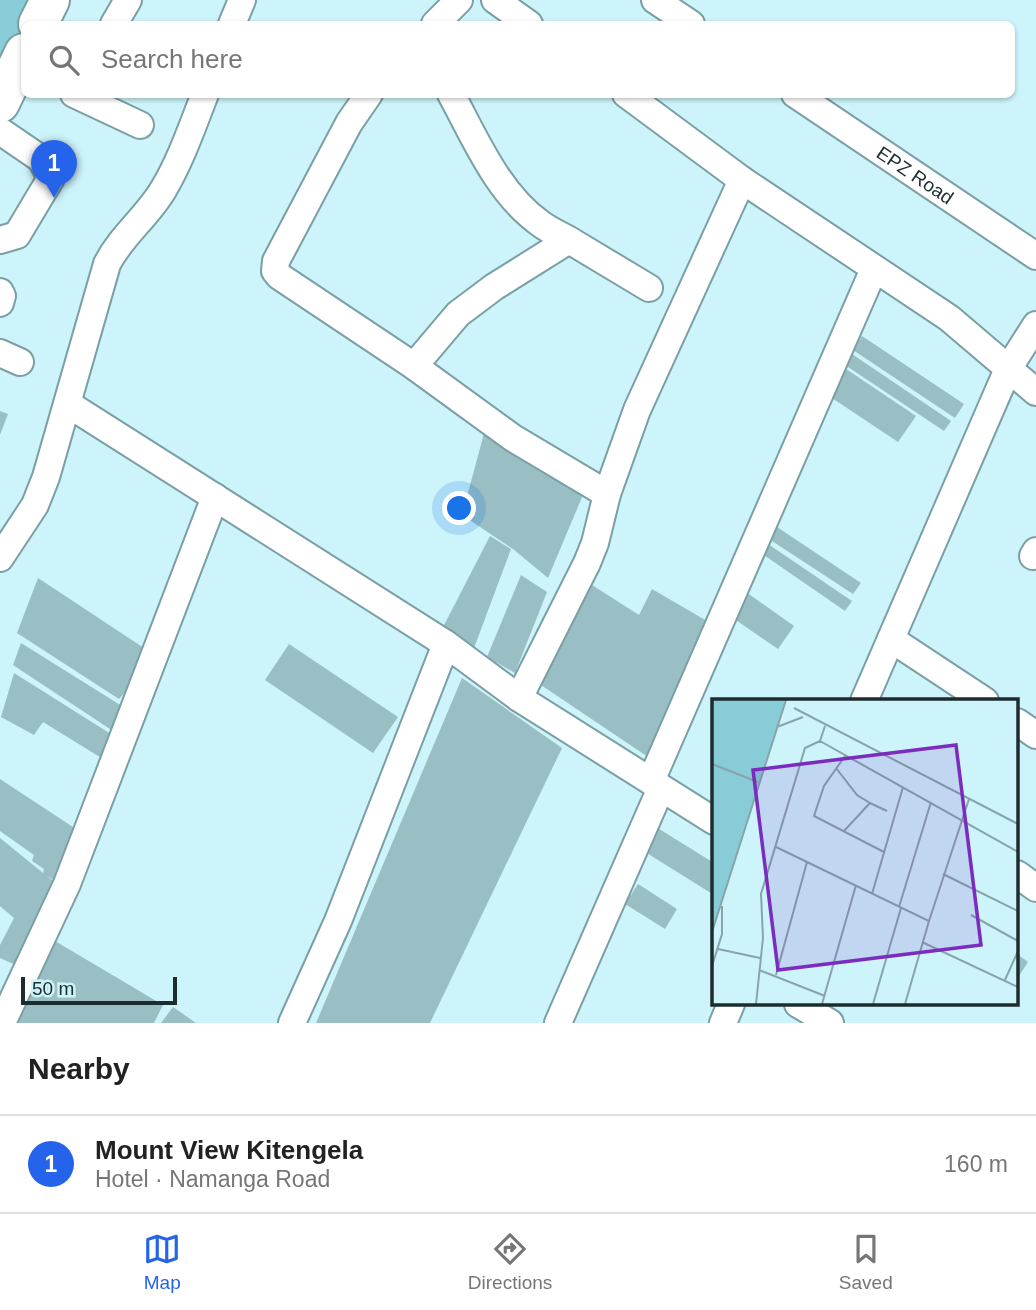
<!DOCTYPE html>
<html lang="en">
<head>
<meta charset="utf-8">
<style>
	:root { --surface:#fff; --page:#f6f6f6; --text:#222; --muted:#767676; --line:#e0e0e0; --accent:#2563eb }
	body { margin:0; font-family:Arial,sans-serif; background:var(--page); color:var(--text) }
	.scale { position:absolute; left:21px; bottom:18px; width:156px; box-sizing:border-box; padding-left:7px; border:4px solid #1d2c2f; border-top:0; font-size:19px; line-height:24px; white-space:nowrap; color:#1d2c2f; -webkit-text-stroke:5px #cdf4fb; paint-order:stroke }
	.you { position:absolute; left:460px; top:509px; width:24px; height:24px; margin:-18px; border:5px solid #fff; border-radius:50%; background:#1a73e8; box-shadow:0 0 0 10px #1a73e833 }
	.badge { display:grid; place-items:center; width:46px; height:46px; border-radius:50%; background:var(--accent); color:#fff; font-size:23px; font-weight:700 }
	.pin { position:absolute; translate:-50% -58px; filter:drop-shadow(0 2px 4px #0008) }
	.pin::after { content:''; position:absolute; top:37px; width:24px; height:21px; background:inherit; clip-path:polygon(0 0,100% 0,50% 100%) }
	.list { margin:0; padding:0; list-style:none }
	h2 { display:flex; justify-content:space-between; align-items:center; height:91px; margin:0; padding:0 28px; font-size:30px }
	h2 small { font-size:23px; font-weight:400; color:var(--muted) }
	.list li { display:grid; grid-template-columns:46px 1fr auto; gap:21px; align-items:center; box-sizing:border-box; height:98px; padding:0 28px; border-top:2px solid var(--line) }
	.list b { display:block; font-size:26px; white-space:nowrap }
	.list p { margin:0; font-size:23px; white-space:nowrap; color:var(--muted) }
	.list em { font-size:23px; font-style:normal; color:var(--muted) }
	.icon { flex:none; width:38px; height:38px; fill:none; stroke:currentColor; stroke-width:2; stroke-linecap:round; stroke-linejoin:round }
	.map { position:relative; flex:none; width:1036px; height:1023px; overflow:hidden }
	.search { position:absolute; background:var(--surface); box-shadow:0 2px 5px #0004; left:21px; right:21px; top:21px; height:77px; display:flex; align-items:center; gap:18px; box-sizing:border-box; padding:0 24px; border-radius:10px; color:var(--muted); font-size:26px }
	.sheet { height:189px; background:var(--surface) }
	nav { display:flex; justify-content:space-around; align-items:center; box-sizing:border-box; height:98px; border-top:2px solid var(--line); background:var(--surface); font-size:19px; color:var(--muted) }
	nav a { display:grid; justify-items:center; gap:4px }
	nav .on { color:var(--accent) }
	.map>svg:first-child { display:block }
</style>
</head>
<body>
<div class="map">
<svg width="1036" height="1023" viewBox="0 0 1036 1023">
	<rect width="100%" height="100%" fill="#cdf4fb"/>
	<polygon fill="#87ccd7" points="0,0 50,0 0,103"/>
	<g fill="#99bfc5">
		<polygon points="862,336 964,404 955,418 853,350"/>
		<polygon points="852,354 951,421 944,431 845,365"/>
		<polygon points="843,367 916,416 898,442 826,394"/>
		<polygon points="0,411 8,414 0,435"/>
		<polygon points="486,426 585,490 548,578 513,549 462,515"/>
		<polygon points="777,527 861,583 853,594 769,539"/>
		<polygon points="490,536 511,549 474,648 441,631"/>
		<polygon points="768,544 852,601 845,611 761,553"/>
		<polygon points="521,575 547,592 515,673 487,657"/>
		<polygon points="38,578 147,650 128,689 119,699 17,633"/>
		<polygon points="581,578 639,615 652,589 712,624 654,761 535,681"/>
		<polygon points="746,592 794,626 778,649 730,616"/>
		<polygon points="21,643 125,708 113,731 13,665"/>
		<polygon points="289,644 398,717 373,753 265,680"/>
		<polygon points="14,673 114,736 108,762 43,722 34,735 1,717"/>
		<polygon points="462,678 562,748 430,1023 316,1023"/>
		<polygon points="0,779 79,831 55,881 47,876 62,888 20,967 0,958 0,945 14,918 0,906 0,838 43,873 44,869 32,861 34,855 0,831"/>
		<polygon points="656,827 714,863 714,895 642,850"/>
		<polygon points="638,884 677,909 665,929 625,904"/>
		<polygon points="55,941 163,1005 154,1023 14,1023"/>
		<polygon points="1017,954 1028,962 1017,979"/>
		<polygon points="173,1007 196,1023 161,1023"/>
	</g>
	<g fill="none" stroke-linecap="round" stroke-linejoin="round">
		<g stroke="#7a9fa5" stroke-width="30">
			<g id="minor">
				<polyline points="495,0 529,24"/>
				<polyline points="655,0 691,24"/>
				<polyline points="114,24 128,0"/>
				<polyline points="232,24 242,0"/>
				<polyline points="435,24 459,0"/>
				<polyline points="74,94 140,125"/>
				<polyline points="369,94 349,123 276,261 275,271 279,276 414,366 513,438 607,494"/>
				<path d="M451,94C475,138 498,194 541,224C549,230 560,235 569,240"/>
				<polyline points="626,94 742,180 949,318 1036,392"/>
				<path id="s1" d="M795,94L1036,256"/>
				<polyline points="0,131 41,159 51,178 17,235 0,240"/>
				<polyline points="0,292 2,296 0,303"/>
				<polyline points="0,353 20,362"/>
				<polyline points="414,366 458,314 494,287 569,240 649,288"/>
				<polyline points="68,404 446,644 519,698 714,821"/>
				<polyline points="1033,556 1036,551"/>
				<path d="M0,558L35,505L46,477L107,264C121,236 147,217 163,190C181,160 192,127 205,94"/>
				<polyline points="891,639 985,701"/>
				<polyline points="519,698 587,563 595,543 607,494 637,410 742,180"/>
				<polyline points="864,701 1008,369 1036,325"/>
				<polyline points="1017,722 1036,735"/>
				<polyline points="651,781 874,269"/>
				<polyline points="1017,874 1036,888"/>
				<polyline points="798,1004 830,1023"/>
				<polyline points="2,1023 67,884 215,497"/>
				<polyline points="292,1023 338,921 446,644"/>
				<polyline points="558,1023 661,788"/>
				<polyline points="723,1023 731,1004"/>
			</g>
		</g>
		<g stroke="#7a9fa5" stroke-width="42">
			<g id="highway">
				<polyline points="38,24 50,0"/>
				<polyline points="0,103 24,53"/>
			</g>
		</g>
		<use href="#minor" stroke="#fff" stroke-width="26"/>
		<use href="#highway" stroke="#fff" stroke-width="38"/>
	</g>
	<g text-anchor="middle" stroke-width="5" stroke-linejoin="round" paint-order="stroke">
		<g font-size="19" fill="#1d2c2f" stroke="#cdf4fb">
			<text dy="7" stroke="none"><textPath href="#s1" startOffset="145">EPZ Road</textPath></text>
		</g>
	</g>
	<g transform="translate(712 699)">
		<rect width="306" height="306" fill="#cdf4fb"/>
		<path d="M0,1H74L0,234Z" fill="#87ccd7"/>
		<path fill="none" stroke="#87a4a9" stroke-width="2" d="M82,9L306,125M65,28L91,18M108,42L306,153M133,57L112,87L102,117L172,153M0,65L46,83M124,69L145,96L158,104M131,133L158,104L175,112M64,148L217,222L193,305M231,175L306,212M160,195L191,88M187,208L219,103M259,216L306,242M217,222L257,100M0,233L74,1M210,243L306,288M6,250L48,259M0,267L10,235V207M47,271L113,297M64,276L95,163M293,281L306,252M44,305L51,239L49,195L93,49L108,42L113,27M110,305L144,186M161,305L189,209"/>
		<path fill="#7b2cbf" fill-opacity="0.15" stroke="#7b2cbf" stroke-width="3.5" d="M244,46L269,246L66,271L41,71Z"/>
		<rect width="306" height="306" fill="none" stroke="#1d2c2f" stroke-width="3.5"/>
	</g>
</svg>
<div class="scale">50 m</div>
<div class="you"></div>
<div class="pin badge" style="left:54px;top:198px">1</div>
<div class="search"><svg class="icon" aria-label="search" viewBox="0 0 24 24"><circle cx="10" cy="10" r="6"/><path d="M15 15l6 6"/></svg>Search here</div>
</div>
<section class="sheet">
<h2>Nearby<small></small></h2>
<ul class="list">
<li><span class="badge">1</span><div><b>Mount View Kitengela</b><p>Hotel · Namanga Road</p></div><em>160 m</em></li>
</ul>
</section>
<nav>
<a class="on"><svg class="icon" aria-label="map" viewBox="0 0 24 24"><path d="M3 6l6-2 6 2 6-2v14l-6 2-6-2-6 2zM9 4v14M15 6v14"/></svg>Map</a>
<a><svg class="icon" aria-label="directions" viewBox="0 0 24 24"><path d="M12 3l9 9-9 9-9-9zM9 14v-3h6M13 9l2 2-2 2"/></svg>Directions</a>
<a><svg class="icon" aria-label="saved" viewBox="0 0 24 24"><path d="M7 4h10v16l-5-4-5 4z"/></svg>Saved</a>
</nav>
</body>
</html>
